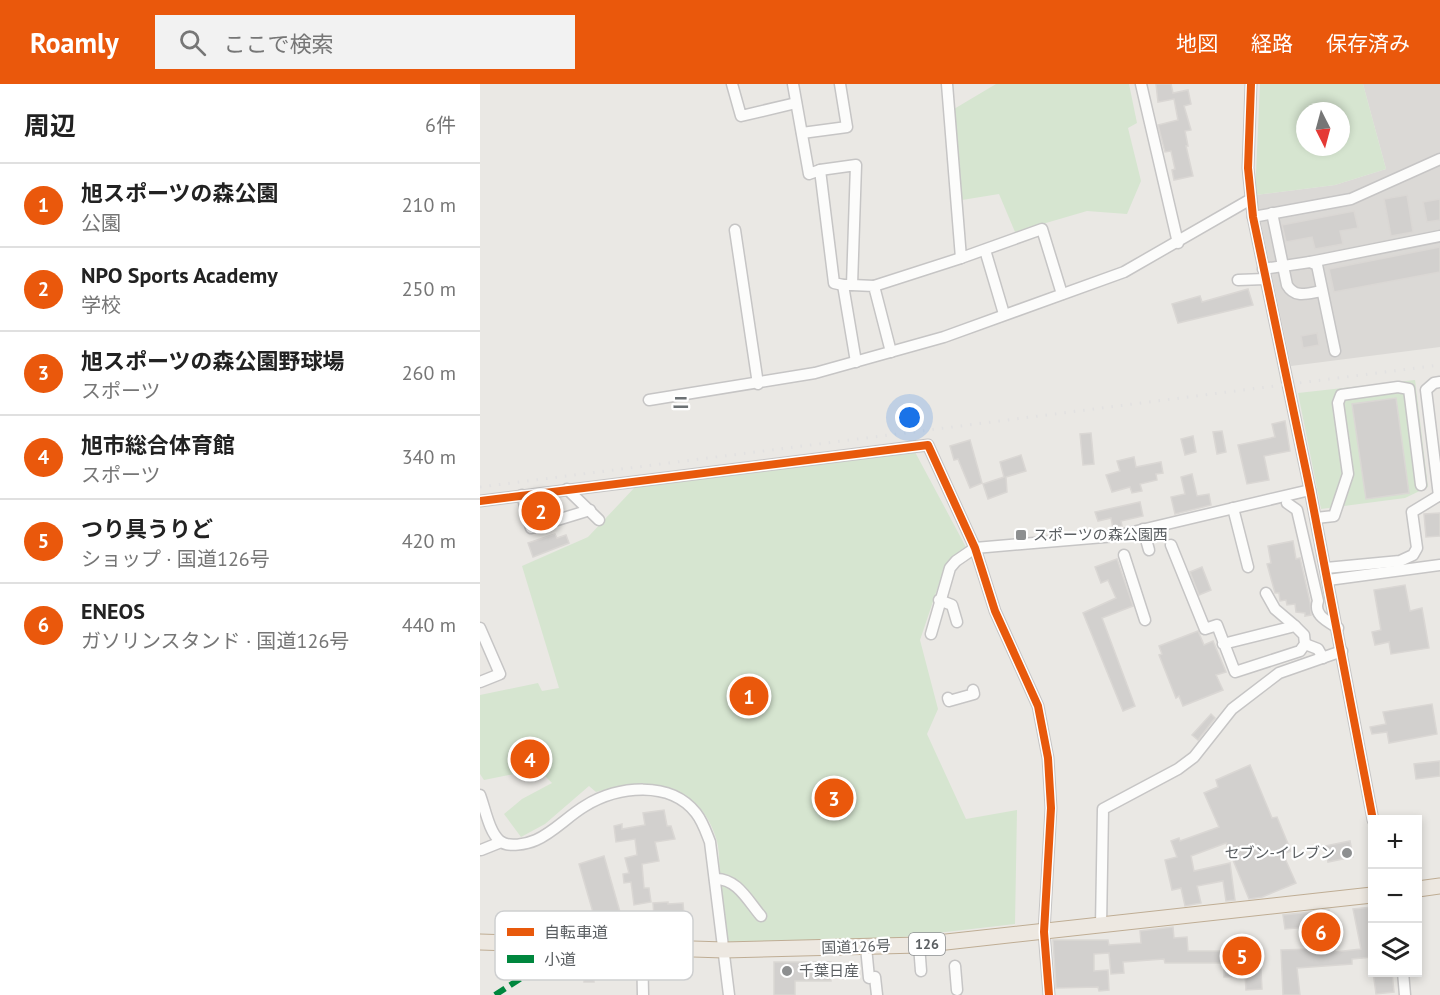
<!DOCTYPE html>
<html lang="ja">
<head>
<meta charset="utf-8">
<style>
	:root { --surface:#fff; --page:#f2f2f2; --text:#222; --muted:#767676; --line:#e0e0e0; --accent:#ea580c }
	body { margin:0; font-family:"PT Sans","Noto Sans JP",sans-serif; background:var(--page); color:var(--text) }
	.controls { position:absolute; right:18px; bottom:18px; display:grid; overflow:hidden; border-radius:0px; box-shadow:0 3px 9px #0003 }
	.controls button { width:54px; height:54px; display:grid; place-items:center; padding:0; border:0; border-bottom:2px solid var(--line); background:var(--surface); color:var(--text); font:30px sans-serif }
	.compass { position:absolute; left:816px; top:18px; width:54px; height:54px; border-radius:50%; background:var(--surface); box-shadow:0 3px 9px #0003; rotate:174deg }
	.you { position:absolute; left:430px; top:334px; width:21px; height:21px; margin:-15px; border:4px solid #fff; border-radius:50%; background:#1a73e8; box-shadow:0 0 0 9px #1a73e833 }
	.badge { display:grid; place-items:center; width:39px; height:39px; border-radius:50%; background:var(--accent); color:#fff; font-size:20px; font-weight:700 }
	.pin { position:absolute; translate:-50% -50%; border:3px solid #fff; box-shadow:0 2px 6px #0006 }
	.list { margin:0; padding:0; list-style:none }
	h2 { display:flex; justify-content:space-between; align-items:center; height:78px; margin:0; padding:0 24px; font-size:26px }
	h2 small { font-size:20px; font-weight:400; color:var(--muted) }
	.list li { display:grid; grid-template-columns:39px 1fr auto; gap:18px; align-items:center; box-sizing:border-box; height:84px; padding:0 24px; border-top:2px solid var(--line) }
	.list b { display:block; font-size:22px; white-space:nowrap }
	.list p { margin:0; font-size:20px; white-space:nowrap; color:var(--muted) }
	.list em { font-size:20px; font-style:normal; color:var(--muted) }
	.icon { flex:none; width:33px; height:33px; fill:none; stroke:currentColor; stroke-width:2; stroke-linecap:round; stroke-linejoin:round }
	.map { position:relative; flex:none; width:960px; height:911px; overflow:hidden }
	header { display:flex; align-items:center; gap:36px; box-sizing:border-box; height:84px; padding:0 30px; background:var(--accent); color:#fff }
	header strong { font-size:28px }
	nav { display:flex; gap:33px; margin-inline-start:auto; font-size:21px }
	.search { width:420px; height:54px; background:var(--page); display:flex; align-items:center; gap:15px; box-sizing:border-box; padding:0 21px; border-radius:0px; color:var(--muted); font-size:22px }
	main { display:flex }
	aside { flex:1; background:var(--surface) }
	.map>svg:first-child { display:block }
</style>
</head>
<body>
<header>
<strong>Roamly</strong>
<div class="search"><svg class="icon" aria-label="search" viewBox="0 0 24 24"><circle cx="10" cy="10" r="6"/><path d="M15 15l6 6"/></svg>ここで検索</div>
<nav><a>地図</a><a>経路</a><a>保存済み</a></nav>
</header>
<main>
<aside>
<h2>周辺<small>6件</small></h2>
<ul class="list">
<li><span class="badge">1</span><div><b>旭スポーツの森公園</b><p>公園</p></div><em>210 m</em></li>
<li><span class="badge">2</span><div><b>NPO Sports Academy</b><p>学校</p></div><em>250 m</em></li>
<li><span class="badge">3</span><div><b>旭スポーツの森公園野球場</b><p>スポーツ</p></div><em>260 m</em></li>
<li><span class="badge">4</span><div><b>旭市総合体育館</b><p>スポーツ</p></div><em>340 m</em></li>
<li><span class="badge">5</span><div><b>つり具うりど</b><p>ショップ · 国道126号</p></div><em>420 m</em></li>
<li><span class="badge">6</span><div><b>ENEOS</b><p>ガソリンスタンド · 国道126号</p></div><em>440 m</em></li>
</ul>
</aside>
<div class="map">
<svg width="960" height="911" viewBox="0 0 960 911">
	<rect width="100%" height="100%" fill="#eae8e4"/>
	<polygon fill="#dbd9d6" points="883,0 960,0 960,263 811,282 775,111 855,101 906,85"/>
	<g fill="#d6e5d0" fill-rule="evenodd">
		<polygon points="516,0 649,0 657,39 648,44 661,97 647,130 607,127 535,148 519,110 482,116 474,25"/>
		<path d="M780,0H883L906,85L855,101L775,111ZM825,27H861V63H825Z"/>
		<polygon points="935,296 948,403 925,414 841,425 818,309"/>
		<path d="M435,368L487,465L473,473L464,485L440,556L458,625L447,650L486,735L537,726L535,840L405,855L247,859C244,839 242,819 240,799C239,786 240,770 237,757C220,697 168,693 116,708L109,702L65,740L41,753L24,730L42,715L72,699L64,691V684L4,696L0,690V611L58,599L62,607L79,604L42,482L108,453L156,402Z"/>
	</g>
	<g fill="#d2d0ce" stroke="#dad7d4" stroke-width="1.5">
		<polygon points="676,0 691,0 693,9 708,6 711,20 704,22 711,46 705,47 708,62 706,62 713,92 694,96 692,86 695,85 691,67 685,68 678,41 698,36 694,15 678,18"/>
		<polygon points="927,111 933,148 911,152 904,115"/>
		<polygon points="960,115 960,136 947,138 943,118"/>
		<polygon points="874,127 878,144 860,147 863,160 835,165 832,153 806,158 802,141"/>
		<polygon points="960,163 960,188 854,208 849,185"/>
		<polygon points="768,205 773,221 698,239 692,220 720,212 722,218"/>
		<polygon points="837,249 839,261 823,264 821,252"/>
		<polygon points="916,314 929,409 886,415 872,320"/>
		<polygon points="805,337 810,367 784,372 789,396 767,400 758,361 795,353 792,340"/>
		<polygon points="742,347 746,368 737,370 733,348"/>
		<polygon points="611,349 614,380 603,381 600,350"/>
		<polygon points="713,352 716,368 705,371 701,355"/>
		<polygon points="490,356 502,399 490,404 478,375 474,376 470,362"/>
		<polygon points="541,371 546,387 526,393 527,408 508,415 503,400 524,393 520,378"/>
		<polygon points="654,373 656,383 681,378 683,389 676,390 677,396 660,400 662,407 652,409 650,403 632,408 626,391 640,387 637,377"/>
		<polygon points="712,390 717,412 729,410 731,421 695,430 691,413 705,410 701,393"/>
		<polygon points="79,416 82,427 56,435 55,425"/>
		<polygon points="660,418 663,432 641,437 642,442 633,444 631,434 618,437 615,428"/>
		<polygon points="960,429 960,452 946,453 944,430"/>
		<polygon points="75,450 77,454 86,451 89,459 53,473 48,459"/>
		<polygon points="813,457 816,475 820,474 830,518 831,531 825,532 825,529 816,528 815,520 807,521 806,516 800,517 799,509 795,509 787,480 791,479 788,462"/>
		<polygon points="637,475 653,522 622,534 655,622 643,627 603,529 636,514 628,496 621,499 615,483"/>
		<polygon points="722,483 731,506 719,511 710,488"/>
		<polygon points="925,501 930,527 942,524 949,564 911,570 909,558 895,561 892,548 901,546 894,506"/>
		<polygon points="718,547 724,561 733,557 746,588 736,591 743,606 703,622 699,612 696,614 679,571 682,570 679,562"/>
		<polygon points="952,620 957,650 909,659 907,648 892,650 890,643 906,640 903,628"/>
		<polygon points="731,630 735,634 718,656 712,651"/>
		<polygon points="960,677 960,692 936,695 934,680"/>
		<polygon points="770,681 792,734 797,733 811,767 803,770 816,799 782,813 769,815 746,759 711,772 714,787 750,779 755,816 746,817 743,797 717,802 721,819 705,822 701,804 692,806 685,776 697,773 691,757 699,754 700,757 739,743 724,709 738,703 736,696"/>
		<polygon points="184,726 187,742 191,742 195,755 175,758 179,777 162,780 164,804 169,804 171,818 154,821 151,798 144,799 143,790 149,789 145,774 157,771 155,755 136,758 134,742 142,740 142,745 165,741 163,729"/>
		<polygon points="870,757 873,773 848,778 845,762"/>
		<polygon points="124,772 144,842 119,849 99,780"/>
		<polygon points="188,818 188,820 203,819 205,842 209,842 209,854 193,855 191,830 174,832 173,819"/>
		<polygon points="892,823 892,873 872,875 872,880 817,884 820,911 803,911 801,866 832,865 829,843 805,845 803,831 849,826 855,868 881,865 873,825"/>
		<polygon points="693,843 694,854 707,853 708,867 780,867 782,905 766,906 765,892 744,893 744,879 685,879 684,875 643,878 644,889 631,890 629,869 614,870 614,887 628,886 629,906 619,907 618,903 576,904 573,856 628,856 629,861 661,859 660,847"/>
		<rect x="104" y="875" width="10" height="23"/>
		<polygon points="294,878 351,878 351,897 315,897 315,911 294,911"/>
		<polygon points="893,888 912,888 914,908 896,910"/>
	</g>
	<g fill="none" stroke-linecap="round" stroke-linejoin="round">
		<g stroke="#c6c5c5" stroke-width="13">
			<g id="minor">
				<polyline points="252,0 261,32 316,19"/>
				<polyline points="313,0 329,90 340,86 354,199 363,201"/>
				<polyline points="467,0 481,174 562,145 582,210"/>
				<polyline points="661,0 698,159"/>
				<polyline points="771,0 768,84 773,133 830,406 893,736"/>
				<polyline points="322,49 367,43 360,0"/>
				<polyline points="340,86 376,81 372,201 363,201 376,278"/>
				<path d="M792,129L807,201C815,215 828,209 842,207"/>
				<polyline points="773,133 871,115 960,75"/>
				<polyline points="255,146 278,300"/>
				<polyline points="505,166 524,230"/>
				<polyline points="830,178 960,152"/>
				<polyline points="783,185 830,178 837,181 855,267"/>
				<polyline points="758,196 785,195"/>
				<polyline points="372,201 394,202 411,268"/>
				<polyline points="394,202 481,174"/>
				<polyline points="169,316 335,289 464,253 644,188 771,115"/>
				<polyline points="87,405 119,436"/>
				<polyline points="42,411 51,444 110,426"/>
				<polyline points="959,412 946,306 954,299 960,298"/>
				<polyline points="0,417 448,361 495,464 515,527 558,622 568,674 571,724 564,848 569,911"/>
				<path d="M807,419L817,426L838,517C833,531 847,537 858,544"/>
				<polyline points="753,424 768,483"/>
				<polyline points="836,434 854,432 868,390 858,319 861,311 918,303 929,305 941,401"/>
				<polyline points="663,445 669,466"/>
				<polyline points="691,461 725,545 737,541 755,588 820,567 825,560 824,551 815,542 743,560"/>
				<polyline points="644,471 665,536"/>
				<polyline points="846,484 920,477 933,471 937,464 932,428 960,411"/>
				<polyline points="848,496 960,481"/>
				<polyline points="786,509 795,525 815,542"/>
				<polyline points="459,516 472,521 477,538"/>
				<polyline points="0,544 20,590 0,598"/>
				<polyline points="451,550 470,484 476,477 495,464 636,452 830,406"/>
				<polyline points="825,560 838,565 843,574"/>
				<polyline points="468,614 469,617 494,610 493,606"/>
				<path d="M0,711C5,724 9,748 20,757C28,764 47,760 56,756C74,748 88,732 105,722C138,702 190,696 216,729C223,738 226,748 230,758L249,911"/>
				<polyline points="1,766 21,758"/>
				<path d="M235,795C257,794 268,817 281,832"/>
				<polyline points="621,842 623,725 698,685 714,673 752,625 799,589 862,567"/>
				<polyline points="125,861 126,888"/>
				<polyline points="439,861 441,887"/>
				<polyline points="162,862 163,911"/>
				<polyline points="386,863 389,894"/>
				<polyline points="475,882 477,906"/>
				<polyline points="923,888 925,911"/>
				<polyline points="395,893 397,911"/>
			</g>
		</g>
		<g stroke="#bfad94" stroke-width="17">
			<g id="highway">
				<polyline points="938,805 960,802"/>
				<polyline points="0,858 244,866 439,861 892,811"/>
			</g>
		</g>
		<use href="#minor" stroke="#fcfcfb" stroke-width="10"/>
		<use href="#highway" stroke="#ede8e1" stroke-width="15"/>
		<polyline stroke="#e2e1e1" stroke-width="3" stroke-dasharray="1.5 8" stroke-linecap="butt" points="0,403 960,281"/>
		<polyline stroke="#00873e" stroke-width="6" stroke-dasharray="12 6" stroke-linecap="butt" points="15,911 92,861"/>
		<g stroke="#fff" stroke-width="11">
			<g id="cycleway">
				<polyline points="771,0 768,84 773,133 830,406 893,736"/>
				<polyline points="0,417 448,361 495,464 515,527 558,622 568,674 571,724 564,848 569,911"/>
			</g>
		</g>
		<use href="#cycleway" stroke="#e8590c" stroke-width="8"/>
	</g>
	<g fill="#8d8f90" stroke="#fff" stroke-width="2">
		<rect x="535" y="445" width="12" height="12" rx="3"/>
		<circle cx="867" cy="769" r="6"/>
		<circle cx="307" cy="887" r="6"/>
	</g>
	<g text-anchor="middle" stroke-width="4.5" stroke-linejoin="round" paint-order="stroke">
		<rect fill="#fff" stroke="#8c8f91" stroke-width="1.5" x="429" y="849" width="36" height="22" rx="4.5"/>
		<g font-size="14" font-weight="bold" fill="#5b5f62">
			<text x="447" y="865">126</text>
		</g>
		<g font-size="15" fill="#5b5f62" stroke="#fff" text-anchor="start">
			<text x="553" y="456">スポーツの森公園西</text>
			<text x="855" y="774" text-anchor="end">セブン-イレブン</text>
			<text x="319" y="892">千葉日産</text>
		</g>
		<g font-size="15" fill="#5b5f62" stroke="#fff">
			<text transform="translate(376 863) rotate(-2)" y="5">国道126号</text>
		</g>
		<g font-size="18" font-weight="bold" fill="#6c7174" stroke="#fff">
			<text x="201" y="325">ニ</text>
		</g>
	</g>
	<rect x="15" y="827" width="198" height="69" rx="9" fill="#fff" stroke="#cecfd0" stroke-width="1.5"/>
	<rect x="27" y="844" width="27" height="8" fill="#e8590c"/>
	<rect x="27" y="871" width="27" height="8" fill="#00873e"/>
	<g font-size="16" fill="#5b5f62">
		<text x="64" y="854">自転車道</text>
		<text x="64" y="881">小道</text>
	</g>
</svg>
<div class="controls">
<button>+</button>
<button>−</button>
<button><svg class="icon" aria-label="layers" viewBox="0 0 24 24"><path d="M12 4l9 5-9 5-9-5zM3 14l9 5 9-5"/></svg></button>
</div>
<svg class="compass" viewBox="-18 -18 36 36"><path d="M0-13l5 13h-10z" fill="#e53935"/><path d="M0 13l5-13h-10z" fill="#767676"/></svg>
<div class="you"></div>
<div class="pin badge" style="left:269px;top:612px">1</div>
<div class="pin badge" style="left:61px;top:427px">2</div>
<div class="pin badge" style="left:354px;top:714px">3</div>
<div class="pin badge" style="left:50px;top:675px">4</div>
<div class="pin badge" style="left:762px;top:872px">5</div>
<div class="pin badge" style="left:841px;top:848px">6</div>
</div>
</main>
</body>
</html>
